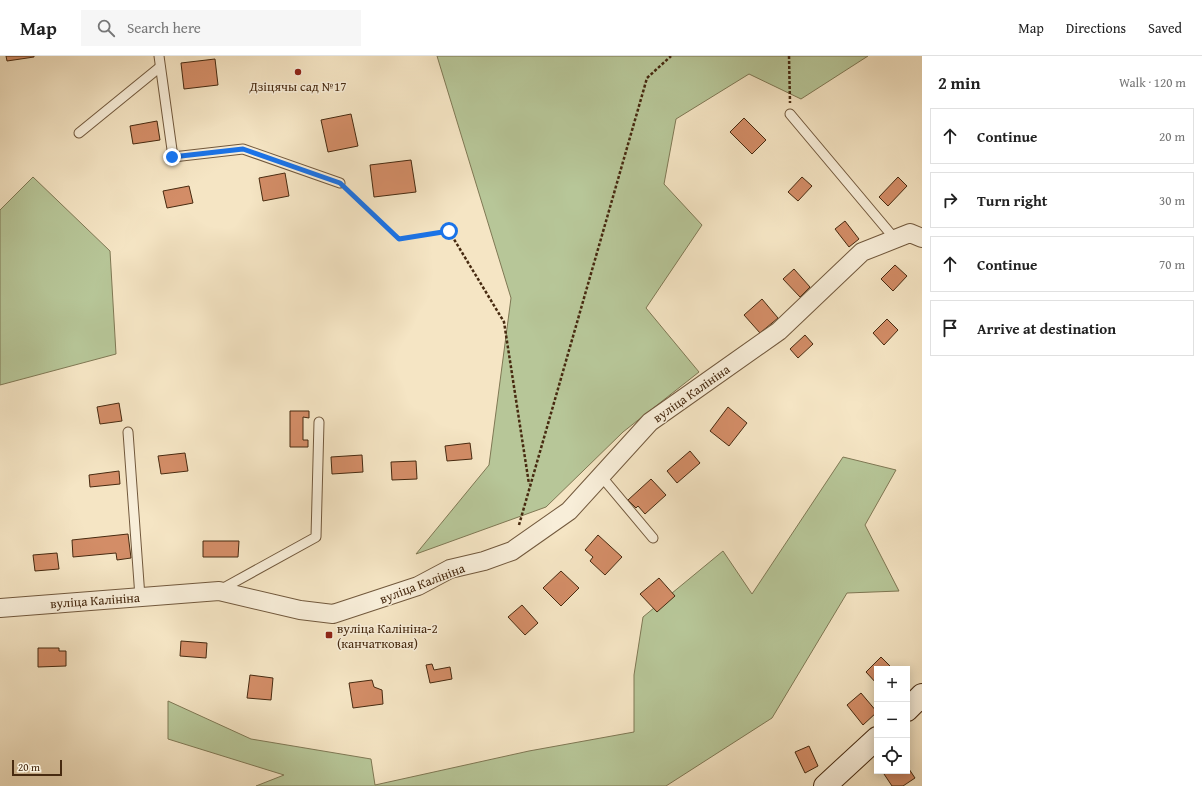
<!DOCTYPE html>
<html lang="en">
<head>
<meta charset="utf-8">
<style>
	:root { --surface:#fff; --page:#f6f6f6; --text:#222; --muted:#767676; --line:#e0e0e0 }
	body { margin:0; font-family:"Gentium Book Plus",serif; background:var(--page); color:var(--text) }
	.controls { position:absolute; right:12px; bottom:12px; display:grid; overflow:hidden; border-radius:0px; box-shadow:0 2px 10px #0003 }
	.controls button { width:36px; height:36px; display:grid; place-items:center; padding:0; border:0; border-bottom:1px solid var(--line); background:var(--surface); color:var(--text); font:20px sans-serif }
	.scale { position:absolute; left:12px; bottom:10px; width:50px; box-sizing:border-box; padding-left:4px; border:2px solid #472a10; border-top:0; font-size:11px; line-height:14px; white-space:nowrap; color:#472a10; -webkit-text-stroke:3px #f8eed9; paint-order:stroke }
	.stop { position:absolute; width:12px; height:12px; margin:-9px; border:3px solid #1a73e8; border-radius:50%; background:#fff }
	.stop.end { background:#1a73e8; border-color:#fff; box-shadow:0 1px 4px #0008 }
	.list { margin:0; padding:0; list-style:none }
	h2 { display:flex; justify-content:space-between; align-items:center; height:52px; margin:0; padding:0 16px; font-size:17px }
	h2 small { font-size:13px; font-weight:400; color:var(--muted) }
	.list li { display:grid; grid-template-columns:26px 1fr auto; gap:12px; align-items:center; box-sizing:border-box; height:56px; margin:0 8px 8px; padding:0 8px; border:1px solid var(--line); border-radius:0px }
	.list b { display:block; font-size:15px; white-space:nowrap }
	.list em { font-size:13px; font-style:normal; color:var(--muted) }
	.icon { flex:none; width:22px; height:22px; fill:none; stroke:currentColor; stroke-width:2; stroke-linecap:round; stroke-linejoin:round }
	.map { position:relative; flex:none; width:922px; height:730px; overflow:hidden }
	header { display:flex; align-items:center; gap:24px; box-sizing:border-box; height:56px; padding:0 20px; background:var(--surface); border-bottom:1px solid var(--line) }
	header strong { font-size:19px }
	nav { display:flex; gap:22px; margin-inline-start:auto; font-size:14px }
	.search { width:280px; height:36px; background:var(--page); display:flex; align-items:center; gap:10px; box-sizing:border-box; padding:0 14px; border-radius:0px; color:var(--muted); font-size:15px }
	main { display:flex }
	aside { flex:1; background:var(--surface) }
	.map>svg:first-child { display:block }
</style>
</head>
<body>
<header>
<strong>Map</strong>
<div class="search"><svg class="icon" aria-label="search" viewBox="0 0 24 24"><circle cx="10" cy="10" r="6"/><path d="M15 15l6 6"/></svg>Search here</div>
<nav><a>Map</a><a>Directions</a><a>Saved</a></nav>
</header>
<main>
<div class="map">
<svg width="922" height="730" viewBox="0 0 922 730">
	<rect width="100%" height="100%" fill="#f5e5c4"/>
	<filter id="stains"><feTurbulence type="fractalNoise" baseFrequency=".005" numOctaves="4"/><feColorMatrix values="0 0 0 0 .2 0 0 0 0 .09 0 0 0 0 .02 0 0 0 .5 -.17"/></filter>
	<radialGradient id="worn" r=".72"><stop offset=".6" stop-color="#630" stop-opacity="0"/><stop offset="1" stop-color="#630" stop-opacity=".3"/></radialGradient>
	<g fill="#b7c698" stroke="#7f7854">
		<polygon points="437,0 868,0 801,43 749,18 676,63 664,128 702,169 646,252 699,316 623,376 546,451 416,498 489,409 511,242"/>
		<polygon points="33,121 110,195 116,298 0,329 0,154"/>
		<polygon points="843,401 896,414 865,469 899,535 847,537 772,662 666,730 256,730 284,719 168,683 168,645 251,683 371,703 375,729 529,695 634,676 634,619 643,561 723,495 752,538"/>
	</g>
	<g fill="#d38d67" stroke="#472a10">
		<polygon points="6,0 34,0 34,1 7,5"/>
		<polygon points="215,3 218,29 184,33 181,7"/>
		<polygon points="351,58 358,90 328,96 321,64"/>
		<polygon points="744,62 766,84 752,98 730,76"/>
		<polygon points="157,65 160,84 133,88 130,70"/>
		<polygon points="411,104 416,136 374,141 370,109"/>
		<polygon points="285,117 289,140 263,145 259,122"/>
		<polygon points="802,121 812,130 798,145 788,136"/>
		<polygon points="898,121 907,130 888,150 879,141"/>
		<polygon points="189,130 193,147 167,152 163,135"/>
		<polygon points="845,165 859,183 849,191 835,173"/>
		<polygon points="895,209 907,220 893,235 881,223"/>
		<polygon points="794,213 810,231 800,241 783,223"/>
		<polygon points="762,243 778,262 760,277 744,259"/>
		<polygon points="887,263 898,274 884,289 873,277"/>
		<polygon points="805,279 813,288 798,302 790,293"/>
		<polygon points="119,347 122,365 100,368 97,351"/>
		<polygon points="728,351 747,367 729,390 710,375"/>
		<polygon points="290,355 309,355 309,362 303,361 303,384 308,384 308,391 290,391"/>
		<polygon points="470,387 472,403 447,405 445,390"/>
		<polygon points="690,395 700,407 677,427 667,415"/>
		<polygon points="185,397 188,415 161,418 158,400"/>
		<polygon points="362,399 363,416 332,418 331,401"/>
		<polygon points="416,405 417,423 392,424 391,406"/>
		<polygon points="119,415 120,428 90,431 89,419"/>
		<polygon points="651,423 666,439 645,458 638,450 636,452 628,444"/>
		<polygon points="128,478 131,502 117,504 116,497 73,501 72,484"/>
		<polygon points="598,479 622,501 605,519 590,505 593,501 585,494"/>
		<polygon points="203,485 239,485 238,501 203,501"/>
		<polygon points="57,497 59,513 35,515 33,499"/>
		<polygon points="561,515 579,532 561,550 543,532"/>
		<polygon points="659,522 675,540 657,556 640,538"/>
		<polygon points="522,549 538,567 525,579 508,561"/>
		<polygon points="181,585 207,587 206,602 180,600"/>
		<polygon points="38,592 59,592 59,595 66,595 66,610 38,611"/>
		<polygon points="881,601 893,613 877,613 877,628 866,616"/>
		<polygon points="432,608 434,614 450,611 452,623 430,627 426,609"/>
		<polygon points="250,619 273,622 271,644 247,642"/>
		<polygon points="372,624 374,631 382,634 383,648 353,652 349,627"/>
		<polygon points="861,637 877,656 863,669 847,649"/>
		<polygon points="809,690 818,710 805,717 795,696"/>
		<polygon points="907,710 915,722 903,730 892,730 884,718 888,715 907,715"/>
	</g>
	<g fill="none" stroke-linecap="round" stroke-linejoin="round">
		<g stroke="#72593d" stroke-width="11">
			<g id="lane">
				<polyline points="159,0 173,101 243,93 340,127"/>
				<polyline points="790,58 895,183"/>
				<polyline points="79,77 160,11"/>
				<polyline points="128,376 140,541"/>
				<polyline points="601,420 653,482"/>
				<polyline points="220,534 316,481 319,366"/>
			</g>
		</g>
		<g stroke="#72593d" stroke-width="20">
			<polyline id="street" points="0,552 219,535 300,554 333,558 418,530 450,513 484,505 512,495 569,455 650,366 779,275 862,196 910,177 922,182"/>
		</g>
		<g stroke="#472a10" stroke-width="24">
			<g id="secondary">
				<polyline points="907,654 922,639"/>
				<polyline points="825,730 877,682"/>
			</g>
		</g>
		<g stroke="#472a10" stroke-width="2.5" stroke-dasharray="3 2" stroke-linecap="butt">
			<polyline points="789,0 790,47"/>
			<polyline points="349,135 399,183 449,175 504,266 529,428"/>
			<polyline points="519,469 647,22 671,0"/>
		</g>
		<use href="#lane" stroke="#f8eed9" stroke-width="9"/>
		<use href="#street" stroke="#f8eed9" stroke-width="18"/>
		<use href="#secondary" stroke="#f8eed9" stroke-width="22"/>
	</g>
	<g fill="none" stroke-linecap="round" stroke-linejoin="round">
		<polyline stroke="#1a73e8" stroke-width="5" points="172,101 243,93 340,127 399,183 449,175"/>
	</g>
	<g fill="#8f2418" stroke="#f8eed9" stroke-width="1.5">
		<circle cx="298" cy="16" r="4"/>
		<rect x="325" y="575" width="8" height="8" rx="2"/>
	</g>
	<g text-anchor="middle" stroke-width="3" stroke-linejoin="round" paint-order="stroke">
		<g font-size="13" fill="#472a10" stroke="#f8eed9">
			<text x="298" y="35">Дзіцячы сад №17</text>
			<text x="337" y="577" text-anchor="start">вуліца Калініна-2<tspan x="337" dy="15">(канчатковая)</tspan></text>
		</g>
		<g font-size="13" fill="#472a10" stroke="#f8eed9">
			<text transform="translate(691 337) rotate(-35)" y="5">вуліца Калініна</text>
			<text transform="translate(422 527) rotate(-21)" y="5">вуліца Калініна</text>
			<text transform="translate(95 544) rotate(-4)" y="5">вуліца Калініна</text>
		</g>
	</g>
	<rect width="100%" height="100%" filter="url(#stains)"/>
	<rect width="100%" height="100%" fill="url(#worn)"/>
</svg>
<div class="controls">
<button>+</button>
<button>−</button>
<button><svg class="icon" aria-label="locate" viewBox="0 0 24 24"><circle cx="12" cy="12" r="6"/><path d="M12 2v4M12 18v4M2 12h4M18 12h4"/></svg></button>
</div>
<div class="scale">20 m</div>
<div class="stop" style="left:449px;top:175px"></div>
<div class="stop end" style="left:172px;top:101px"></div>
</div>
<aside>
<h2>2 min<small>Walk · 120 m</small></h2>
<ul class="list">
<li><svg class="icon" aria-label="ahead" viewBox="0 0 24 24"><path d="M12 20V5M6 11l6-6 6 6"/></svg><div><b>Continue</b></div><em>20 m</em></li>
<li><svg class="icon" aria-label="right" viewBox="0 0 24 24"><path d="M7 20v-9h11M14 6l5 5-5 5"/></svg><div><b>Turn right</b></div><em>30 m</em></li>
<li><svg class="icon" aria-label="ahead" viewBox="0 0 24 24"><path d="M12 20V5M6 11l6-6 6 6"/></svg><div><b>Continue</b></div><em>70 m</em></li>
<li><svg class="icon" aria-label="arrive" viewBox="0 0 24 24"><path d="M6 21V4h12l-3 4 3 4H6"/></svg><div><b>Arrive at destination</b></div></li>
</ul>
</aside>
</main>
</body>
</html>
